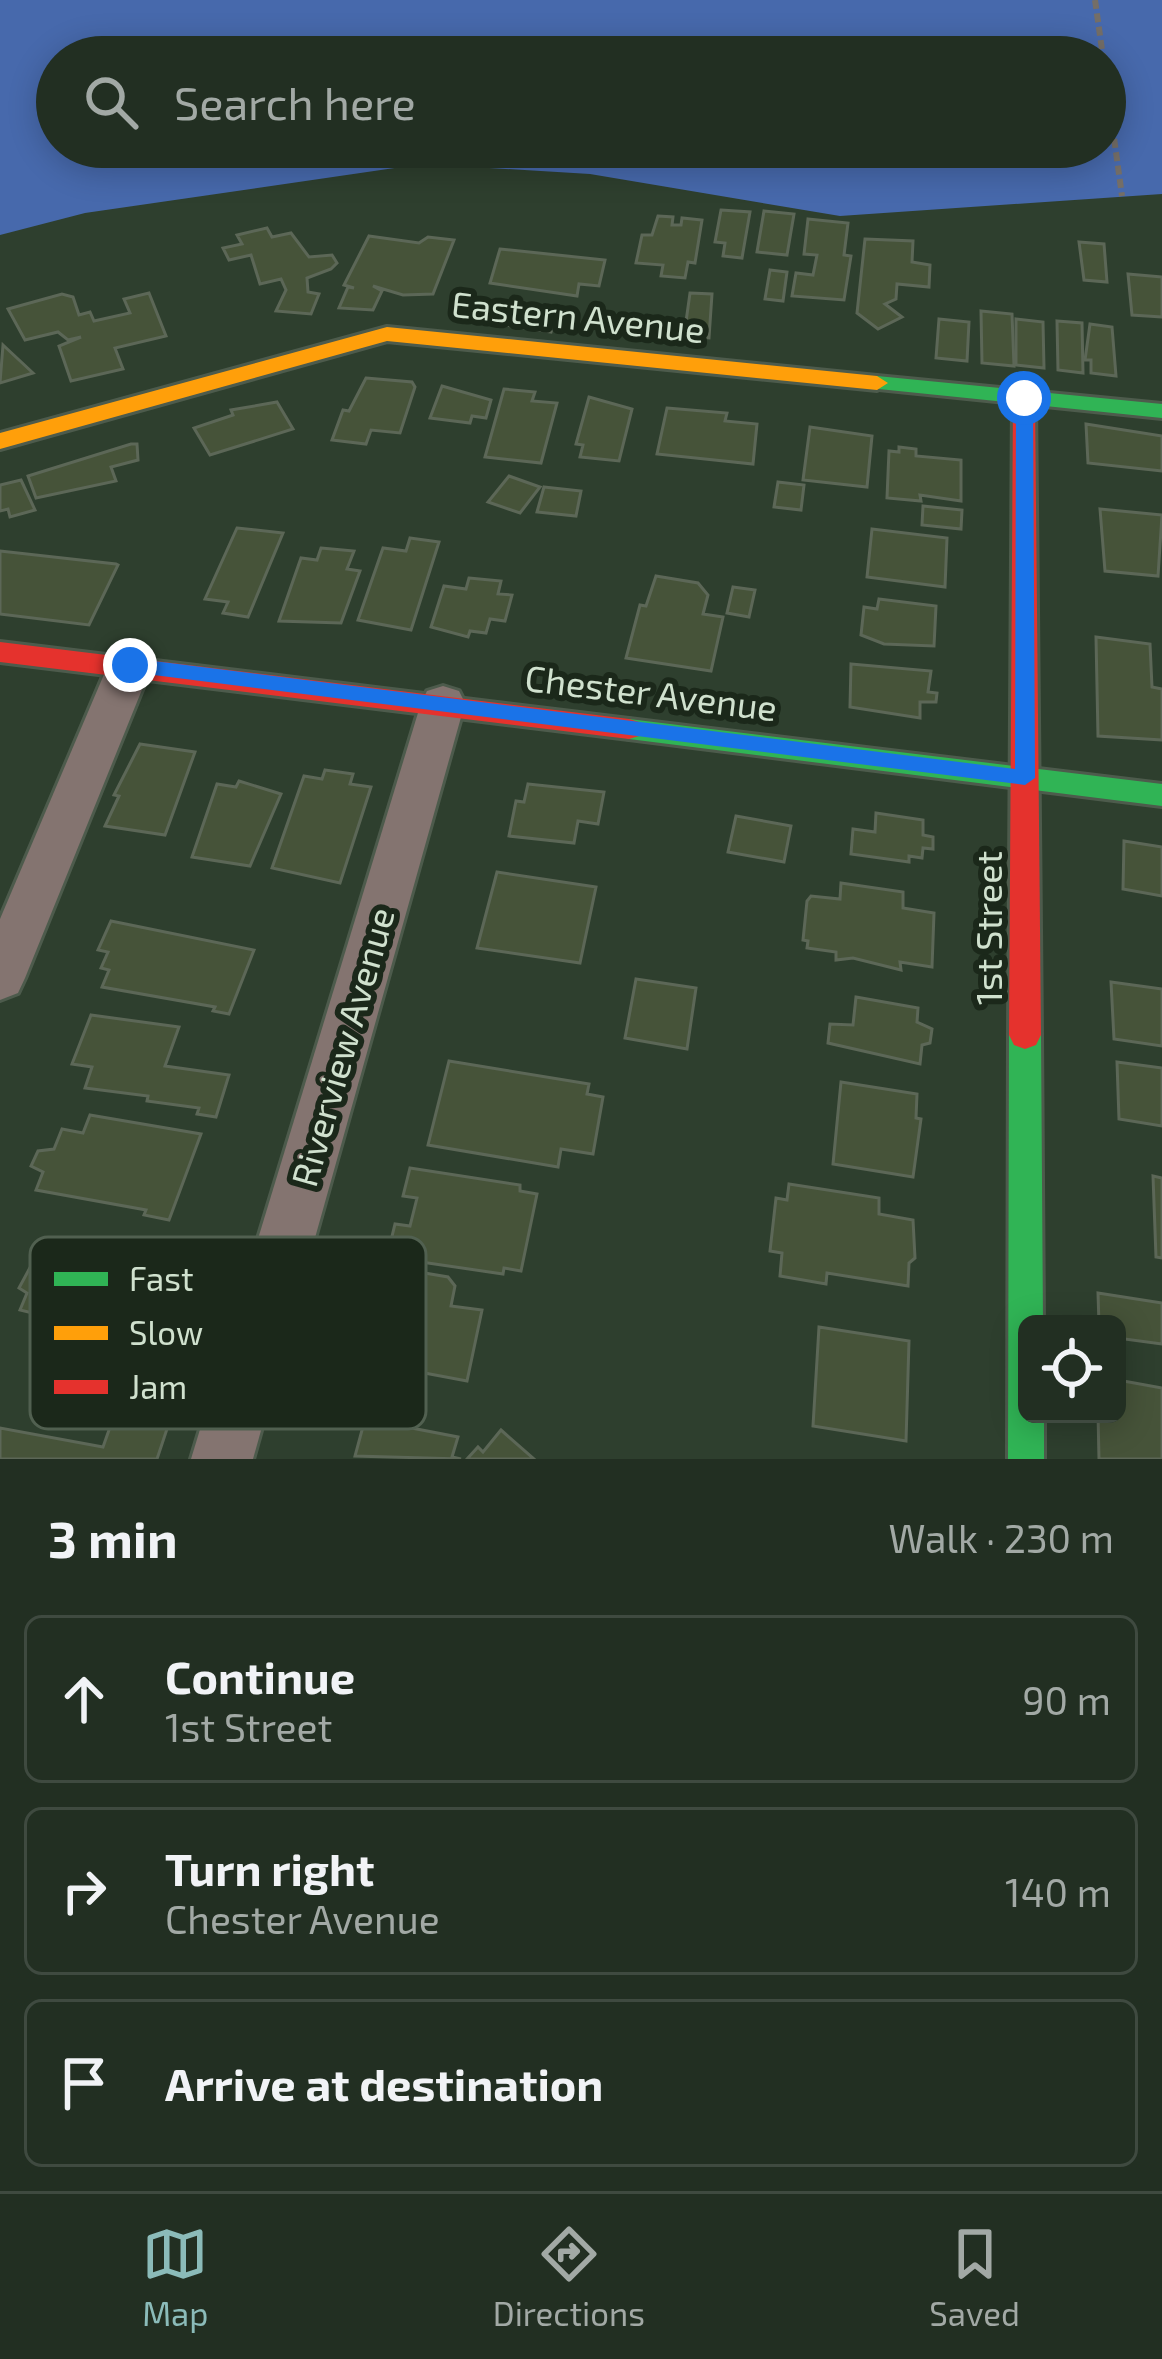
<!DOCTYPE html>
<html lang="en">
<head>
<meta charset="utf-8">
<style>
	:root { --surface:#222f22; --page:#2a372a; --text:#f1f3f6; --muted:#a2a9a5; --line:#3f4a40; --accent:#8bbbb9 }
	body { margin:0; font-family:"Exo 2",sans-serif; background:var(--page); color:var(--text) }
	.controls { position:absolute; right:36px; bottom:36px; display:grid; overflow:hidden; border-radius:18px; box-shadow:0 6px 30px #0003 }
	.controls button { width:108px; height:108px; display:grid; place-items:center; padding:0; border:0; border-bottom:3px solid var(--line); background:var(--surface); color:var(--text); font:60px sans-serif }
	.stop { position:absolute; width:36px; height:36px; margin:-27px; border:9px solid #1a73e8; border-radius:50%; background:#fff }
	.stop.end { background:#1a73e8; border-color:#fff; box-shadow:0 3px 12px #0008 }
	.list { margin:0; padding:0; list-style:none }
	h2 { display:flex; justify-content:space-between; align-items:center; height:156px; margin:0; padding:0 48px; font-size:51px }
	h2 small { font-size:39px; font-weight:400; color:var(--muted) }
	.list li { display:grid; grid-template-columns:78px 1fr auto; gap:36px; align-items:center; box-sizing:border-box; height:168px; margin:0 24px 24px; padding:0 24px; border:3px solid var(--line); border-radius:18px }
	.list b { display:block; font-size:45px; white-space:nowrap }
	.list p { margin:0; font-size:39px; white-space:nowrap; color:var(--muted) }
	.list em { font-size:39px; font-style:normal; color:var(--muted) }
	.icon { flex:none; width:66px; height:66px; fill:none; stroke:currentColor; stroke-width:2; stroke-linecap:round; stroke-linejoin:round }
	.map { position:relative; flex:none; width:1162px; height:1459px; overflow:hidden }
	.search { position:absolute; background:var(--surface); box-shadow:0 6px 30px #0003; left:36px; right:36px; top:36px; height:132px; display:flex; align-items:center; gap:30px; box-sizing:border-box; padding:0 42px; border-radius:66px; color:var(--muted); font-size:45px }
	.sheet { height:732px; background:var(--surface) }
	nav { display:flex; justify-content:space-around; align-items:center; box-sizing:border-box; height:168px; border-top:3px solid var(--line); background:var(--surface); font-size:33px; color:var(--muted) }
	nav a { display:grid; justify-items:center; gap:6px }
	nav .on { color:var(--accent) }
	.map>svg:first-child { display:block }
</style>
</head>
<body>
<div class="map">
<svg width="1162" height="1459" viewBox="0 0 1162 1459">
	<rect width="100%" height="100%" fill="#2e3f2e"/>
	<path fill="#4769ac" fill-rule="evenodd" d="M0,0H1162V194L840,216L590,174L422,164L85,213L0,235ZM57,57H1105V147H57Z"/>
	<g fill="#465339" stroke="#5c6757" stroke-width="3">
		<polygon points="721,210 750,212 742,258 723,256 725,243 715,242"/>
		<polygon points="764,211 794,214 787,255 757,252"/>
		<polygon points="658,216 673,217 672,225 681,225 682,218 702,220 695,263 688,262 685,278 661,276 663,265 636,263 642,235 652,235"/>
		<polygon points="808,219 848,223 844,255 851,256 844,300 792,296 796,273 813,275 817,255 804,254"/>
		<polygon points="267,228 272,237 291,233 309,257 332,255 337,263 331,269 307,278 308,292 319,294 311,314 276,311 286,290 281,279 260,284 251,255 229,260 223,248 242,244 237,235"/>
		<polygon points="369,236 419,243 428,237 454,240 433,294 403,295 373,286 382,291 373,310 339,308 348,287 354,288 344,285"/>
		<polygon points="865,239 913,241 912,262 930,265 929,287 897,284 896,299 885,304 902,317 878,329 857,313"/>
		<polygon points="1079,242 1104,244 1107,282 1084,280"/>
		<polygon points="500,249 605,260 599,286 579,284 577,296 490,283"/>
		<polygon points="770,270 787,272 783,301 765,299"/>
		<polygon points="1128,274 1162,277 1162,317 1132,315"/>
		<polygon points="149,293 166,336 115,348 123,369 71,381 59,346 81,337 68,340 58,332 25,340 8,309 62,294 73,297 79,315 90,312 94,321 130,313 124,299"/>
		<polygon points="690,293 712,294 709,338 684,336"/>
		<polygon points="548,308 557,312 551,332 505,325 510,311"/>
		<polygon points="981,311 1012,314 1014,366 982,363"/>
		<polygon points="939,319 969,322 967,361 936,358"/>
		<polygon points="1016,319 1043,322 1044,368 1016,365"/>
		<polygon points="1057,321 1082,323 1083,373 1058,370"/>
		<polygon points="1090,324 1112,327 1116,376 1091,373 1091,360 1085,360"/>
		<polygon points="3,345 33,373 0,383"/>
		<polygon points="366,378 412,382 415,387 400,433 371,430 366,444 332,440 343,410 349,411"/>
		<polygon points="442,386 491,400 486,418 472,416 470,423 430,418"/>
		<polygon points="504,389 535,392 532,401 557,403 541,463 485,457"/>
		<polygon points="589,397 632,409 619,461 580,457 583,445 576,444"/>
		<polygon points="277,402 293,429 210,455 194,428 233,415 231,410"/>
		<polygon points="667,408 727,413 725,421 757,424 753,464 657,454"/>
		<polygon points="1086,424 1162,436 1162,471 1088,463"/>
		<polygon points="810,427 872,436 867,487 803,480"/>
		<polygon points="131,444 137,444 138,460 111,467 116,481 36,498 28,476"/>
		<polygon points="899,447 916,449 916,456 961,460 961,501 920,495 921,501 887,498 889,451 899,452"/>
		<polygon points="509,476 540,487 520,513 488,502"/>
		<polygon points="21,480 35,510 10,517 8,509 0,511 0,485"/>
		<polygon points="778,482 804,485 801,510 774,507"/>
		<polygon points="544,487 581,491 576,516 537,512"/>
		<polygon points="923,506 962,510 961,529 922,525"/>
		<polygon points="1100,509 1162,515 1158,576 1105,571"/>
		<polygon points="237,528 283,533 248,617 223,613 228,602 205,599"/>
		<polygon points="872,529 947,538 945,587 867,577"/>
		<polygon points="410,538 439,542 411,630 358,620 383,548 406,551"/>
		<polygon points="321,548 354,551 347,569 360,571 341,623 279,621 301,558 317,560"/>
		<polygon points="0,551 116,564 118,565 89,625 0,614"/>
		<polygon points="656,576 698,583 708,595 703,614 723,617 711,671 626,658 640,605 646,606"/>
		<polygon points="469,578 501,581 498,594 512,595 505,621 490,619 486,633 470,631 468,637 431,627 444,586 466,589"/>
		<polygon points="733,587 755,590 749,617 727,613"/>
		<polygon points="879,599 936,606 934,646 884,644 861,635 864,607 877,609"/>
		<polygon points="1096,637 1150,644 1152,687 1162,689 1162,740 1098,736"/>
		<polygon points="851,664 931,671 928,692 937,693 936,702 920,702 920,718 850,707"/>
		<polygon points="140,744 195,752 165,835 105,826 119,796 114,795"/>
		<polygon points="325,770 353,774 350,784 371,787 340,883 272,868 304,776 322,779"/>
		<polygon points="239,781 281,794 250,866 192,857 217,784 236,787"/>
		<polygon points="528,784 604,792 598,824 578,821 574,843 509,836 516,801 524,802"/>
		<polygon points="876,813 923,820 923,835 933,837 933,849 923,848 922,858 909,856 909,862 851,854 853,829 875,832"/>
		<polygon points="736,816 791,826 784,862 728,852"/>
		<polygon points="1124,841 1162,847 1162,896 1123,889"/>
		<polygon points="497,872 596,887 580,963 477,948"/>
		<polygon points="841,883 903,892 903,908 934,913 932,967 900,962 901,970 853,958 836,960 836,952 807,948 808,941 803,940 807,901 811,896 840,899"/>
		<polygon points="111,921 254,950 229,1014 213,1011 215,1007 102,987 109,970 101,968 108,952 98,950"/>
		<polygon points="636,979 696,988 687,1049 625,1038"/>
		<polygon points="1111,982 1162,989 1162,1046 1114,1039"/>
		<polygon points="856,997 918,1008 917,1022 932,1029 930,1043 922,1045 920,1064 828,1043 830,1024 853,1025"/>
		<polygon points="91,1015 179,1027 165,1066 229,1075 216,1117 197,1114 199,1108 147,1101 148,1096 85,1088 92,1067 72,1064"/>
		<polygon points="449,1061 589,1084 587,1094 603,1097 593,1154 561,1149 558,1167 428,1145"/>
		<polygon points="1117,1062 1162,1068 1162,1126 1119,1119"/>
		<polygon points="841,1082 917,1094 916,1118 921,1119 913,1177 833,1164"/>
		<polygon points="90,1115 201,1134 169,1220 144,1215 146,1210 36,1190 43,1172 31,1166 38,1151 54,1149 62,1129 83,1133"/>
		<polygon points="410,1168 520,1185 520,1191 537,1194 521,1271 504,1268 503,1274 387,1257 395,1224 410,1226 417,1198 403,1196"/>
		<polygon points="1153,1176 1162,1178 1162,1258 1156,1257"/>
		<polygon points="789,1184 879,1198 879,1214 913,1220 915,1258 909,1263 908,1286 827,1273 826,1284 780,1276 782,1253 770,1251 776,1198 787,1200"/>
		<polygon points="46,1238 113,1251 101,1281 118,1285 102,1330 20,1310 27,1293 19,1288"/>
		<polygon points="407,1270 448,1277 455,1286 451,1306 482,1310 467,1381 398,1368 406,1334 388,1331 397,1276"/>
		<polygon points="1098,1293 1162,1303 1162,1344 1117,1338 1117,1324 1099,1324"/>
		<polygon points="819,1327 909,1341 906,1441 813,1426"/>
		<polygon points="1118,1380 1162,1388 1162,1459 1099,1459 1098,1414 1117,1414"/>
		<polygon points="115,1413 169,1423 157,1459 0,1459 0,1428 103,1447"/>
		<polygon points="365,1419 458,1437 452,1457 461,1459 355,1456"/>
		<polygon points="501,1430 534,1459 467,1459 478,1447 483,1452"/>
	</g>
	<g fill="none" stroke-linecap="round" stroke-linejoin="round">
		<g stroke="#4d5b4c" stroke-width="6">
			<g id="street">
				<polygon points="130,649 145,654 152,665 25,978 18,993 0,1000 0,919 108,665 115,654"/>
				<polygon points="443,686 459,691 465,703 253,1459 191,1459 421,703 427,691"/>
			</g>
		</g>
		<g stroke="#4d5b4c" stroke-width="6">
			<g id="fast">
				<polygon points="877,376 1162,404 1162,418 869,388 866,383"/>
				<polygon points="629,719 1162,784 1162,806 629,739 619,736 616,729 619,722"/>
				<polygon points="1025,1021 1036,1025 1041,1035 1043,1324 1027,1324 1027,1414 1044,1414 1044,1459 1008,1459 1009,1035 1014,1025"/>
			</g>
		</g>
		<g stroke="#4d5b4c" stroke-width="6">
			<polygon id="slow" points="387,327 877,376 888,383 877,390 387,341 0,449 0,433"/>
		</g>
		<g stroke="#4d5b4c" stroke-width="6">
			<g id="jam">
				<polygon points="1024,391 1035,398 1041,1035 1036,1045 1025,1049 1014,1045 1009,1035 1013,398"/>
				<polygon points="0,642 629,719 639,722 642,729 639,736 629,739 0,662"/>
			</g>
		</g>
		<g stroke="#746e67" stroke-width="6" stroke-dasharray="9 4.5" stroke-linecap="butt">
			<polyline points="1095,0 1103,57"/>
			<polyline points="1105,72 1122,196"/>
		</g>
		<use href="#street" fill="#847470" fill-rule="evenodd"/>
		<use href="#fast" fill="#30b455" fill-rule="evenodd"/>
		<use href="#slow" fill="#ff9f0a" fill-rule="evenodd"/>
		<use href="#jam" fill="#e5322d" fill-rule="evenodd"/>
	</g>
	<polygon fill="#1a73e8" points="1024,392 1033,398 1035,778 1025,785 130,672 120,665 130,658 1015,769 1016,398"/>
	<g text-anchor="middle" stroke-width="12" stroke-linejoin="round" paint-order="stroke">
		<g font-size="36" fill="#d0e1ce" stroke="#1b281a">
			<text transform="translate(578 317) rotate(6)" y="13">Eastern Avenue</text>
			<text transform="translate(651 693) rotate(7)" y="13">Chester Avenue</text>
			<text transform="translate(989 928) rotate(-90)" y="13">1st Street</text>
			<text transform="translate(343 1047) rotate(-74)" y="13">Riverview Avenue</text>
		</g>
	</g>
	<rect x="30" y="1237" width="396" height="192" rx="18" fill="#1b281a" stroke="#516050" stroke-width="3"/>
	<rect x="54" y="1272" width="54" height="14" fill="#30b455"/>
	<rect x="54" y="1326" width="54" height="14" fill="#ff9f0a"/>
	<rect x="54" y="1380" width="54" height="14" fill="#e5322d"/>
	<g font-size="33" fill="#d0e1ce">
		<text x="129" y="1291">Fast</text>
		<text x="129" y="1345">Slow</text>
		<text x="129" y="1399">Jam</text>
	</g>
</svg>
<div class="controls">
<button><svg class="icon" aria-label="locate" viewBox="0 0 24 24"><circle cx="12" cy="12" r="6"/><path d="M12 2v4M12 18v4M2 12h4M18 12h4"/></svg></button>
</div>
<div class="stop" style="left:1024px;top:398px"></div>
<div class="stop end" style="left:130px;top:665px"></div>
<div class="search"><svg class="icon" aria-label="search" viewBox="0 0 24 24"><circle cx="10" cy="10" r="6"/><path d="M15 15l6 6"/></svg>Search here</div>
</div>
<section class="sheet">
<h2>3 min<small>Walk · 230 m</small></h2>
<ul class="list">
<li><svg class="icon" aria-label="ahead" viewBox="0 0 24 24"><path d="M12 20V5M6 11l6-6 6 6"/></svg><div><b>Continue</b><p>1st Street</p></div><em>90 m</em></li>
<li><svg class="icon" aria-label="right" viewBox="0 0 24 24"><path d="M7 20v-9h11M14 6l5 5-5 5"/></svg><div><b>Turn right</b><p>Chester Avenue</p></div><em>140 m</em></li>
<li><svg class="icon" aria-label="arrive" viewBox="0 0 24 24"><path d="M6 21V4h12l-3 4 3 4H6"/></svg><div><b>Arrive at destination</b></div></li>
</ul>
</section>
<nav>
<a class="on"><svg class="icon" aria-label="map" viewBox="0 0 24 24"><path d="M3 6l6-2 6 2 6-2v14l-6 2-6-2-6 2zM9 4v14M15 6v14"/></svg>Map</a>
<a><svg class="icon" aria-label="directions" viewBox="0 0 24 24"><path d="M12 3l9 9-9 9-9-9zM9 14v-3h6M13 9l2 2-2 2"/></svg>Directions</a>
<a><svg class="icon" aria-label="saved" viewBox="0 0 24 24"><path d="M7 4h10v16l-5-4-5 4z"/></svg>Saved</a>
</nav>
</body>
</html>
